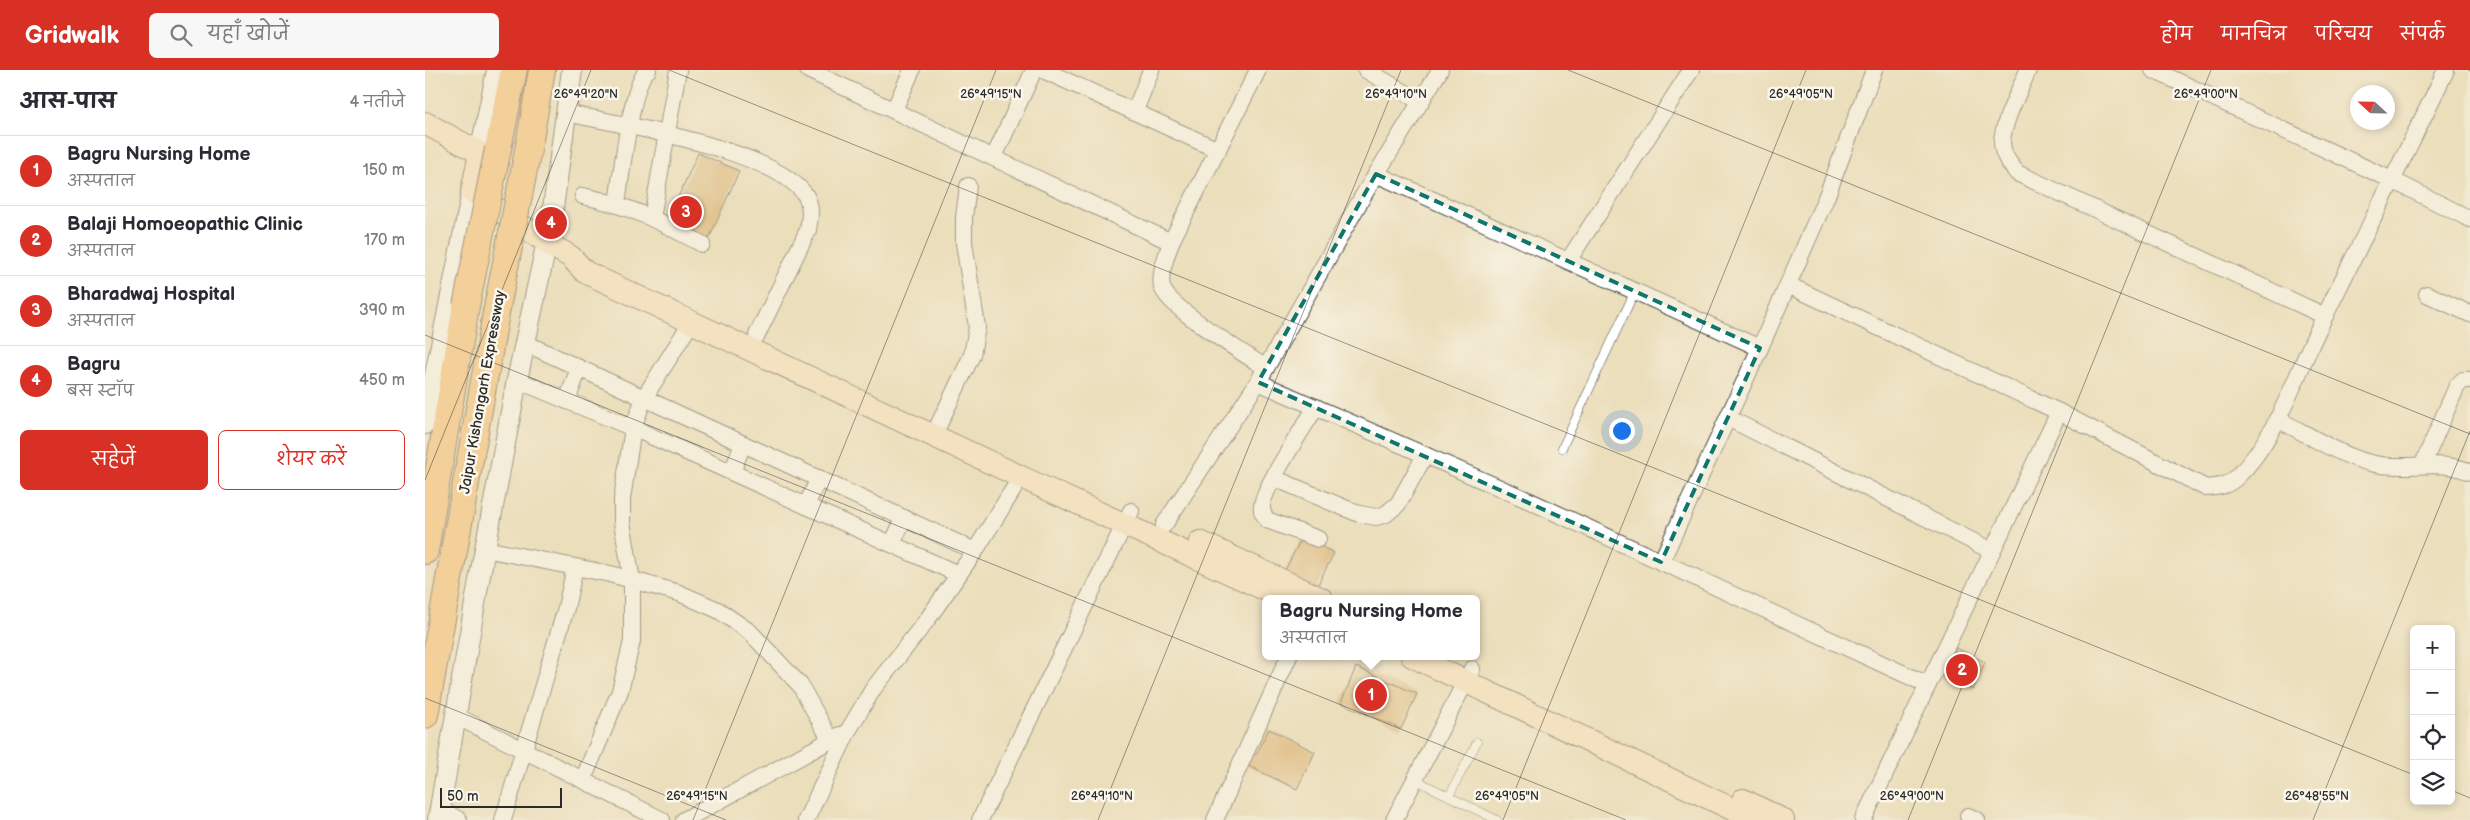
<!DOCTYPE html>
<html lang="hi">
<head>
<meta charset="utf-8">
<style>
	:root { --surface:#fff; --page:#f7f7f7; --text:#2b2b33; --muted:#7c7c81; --line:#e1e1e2; --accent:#d93025 }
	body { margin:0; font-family:"Balsamiq Sans","Playpen Sans Deva",sans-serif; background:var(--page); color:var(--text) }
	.controls { position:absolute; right:15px; bottom:15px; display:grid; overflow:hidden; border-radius:8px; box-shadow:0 2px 8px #0003 }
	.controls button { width:45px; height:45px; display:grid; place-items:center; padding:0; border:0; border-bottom:1px solid var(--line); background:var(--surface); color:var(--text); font:25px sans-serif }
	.compass { position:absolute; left:1925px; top:15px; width:45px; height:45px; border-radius:50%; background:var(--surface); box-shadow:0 2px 8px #0003; rotate:292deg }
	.scale { position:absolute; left:15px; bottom:12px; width:122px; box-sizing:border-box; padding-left:5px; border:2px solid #2b2b2b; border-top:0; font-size:14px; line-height:18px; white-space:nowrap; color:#2b2b2b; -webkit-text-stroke:4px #fbf7ec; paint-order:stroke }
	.you { position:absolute; left:1196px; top:360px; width:18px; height:18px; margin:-12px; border:4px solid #fff; border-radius:50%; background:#1a73e8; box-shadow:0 0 0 8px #1a73e833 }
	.badge { display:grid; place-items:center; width:32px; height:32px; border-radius:50%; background:var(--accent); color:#fff; font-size:16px; font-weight:700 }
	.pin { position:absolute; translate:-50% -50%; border:2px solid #fff; box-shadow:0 1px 5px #0006 }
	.popup { position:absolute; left:837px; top:525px; width:218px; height:65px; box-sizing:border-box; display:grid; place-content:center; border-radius:8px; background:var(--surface); filter:drop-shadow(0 1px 4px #0005); font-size:16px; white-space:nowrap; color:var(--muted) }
	.popup b { font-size:19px; color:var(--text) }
	.popup::after { content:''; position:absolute; left:50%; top:100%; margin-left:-10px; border:10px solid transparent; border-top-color:var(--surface) }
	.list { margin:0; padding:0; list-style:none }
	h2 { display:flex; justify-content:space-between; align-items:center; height:65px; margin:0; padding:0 20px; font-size:21px }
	h2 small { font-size:16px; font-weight:400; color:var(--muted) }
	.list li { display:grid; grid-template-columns:32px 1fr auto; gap:15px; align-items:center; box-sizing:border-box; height:70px; padding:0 20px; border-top:1px solid var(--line) }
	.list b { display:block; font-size:19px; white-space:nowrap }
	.list p { margin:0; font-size:16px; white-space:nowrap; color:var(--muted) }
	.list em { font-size:16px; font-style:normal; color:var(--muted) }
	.actions { display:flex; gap:10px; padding:15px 20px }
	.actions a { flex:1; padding:11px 0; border:1px solid var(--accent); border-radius:8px; text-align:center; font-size:18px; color:var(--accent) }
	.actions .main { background:var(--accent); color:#fff }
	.icon { flex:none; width:28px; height:28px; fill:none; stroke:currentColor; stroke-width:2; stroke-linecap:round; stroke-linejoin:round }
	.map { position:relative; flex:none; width:2045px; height:750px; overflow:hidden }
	header { display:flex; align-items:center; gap:30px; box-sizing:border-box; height:70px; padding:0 25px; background:var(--accent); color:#fff }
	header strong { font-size:24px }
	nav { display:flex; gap:28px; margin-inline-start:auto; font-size:18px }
	.search { width:350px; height:45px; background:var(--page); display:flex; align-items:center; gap:12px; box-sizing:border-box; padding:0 18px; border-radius:8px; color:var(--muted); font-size:19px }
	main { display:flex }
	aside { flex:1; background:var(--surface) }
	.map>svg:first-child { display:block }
</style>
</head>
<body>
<header>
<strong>Gridwalk</strong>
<div class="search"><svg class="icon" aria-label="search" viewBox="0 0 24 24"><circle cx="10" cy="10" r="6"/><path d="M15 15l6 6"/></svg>यहाँ खोजें</div>
<nav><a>होम</a><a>मानचित्र</a><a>परिचय</a><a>संपर्क</a></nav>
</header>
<main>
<aside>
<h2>आस-पास<small>4 नतीजे</small></h2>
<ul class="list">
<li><span class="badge">1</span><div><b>Bagru Nursing Home</b><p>अस्पताल</p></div><em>150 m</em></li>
<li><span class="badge">2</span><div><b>Balaji Homoeopathic Clinic</b><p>अस्पताल</p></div><em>170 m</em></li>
<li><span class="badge">3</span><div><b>Bharadwaj Hospital</b><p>अस्पताल</p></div><em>390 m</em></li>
<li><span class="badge">4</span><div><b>Bagru</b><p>बस स्टॉप</p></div><em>450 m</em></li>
</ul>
<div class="actions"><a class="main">सहेजें</a><a>शेयर करें</a></div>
</aside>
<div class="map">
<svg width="2045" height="750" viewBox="0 0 2045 750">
	<rect width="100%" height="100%" fill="#fbf7ec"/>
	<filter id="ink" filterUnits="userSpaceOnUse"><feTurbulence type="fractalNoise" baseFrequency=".02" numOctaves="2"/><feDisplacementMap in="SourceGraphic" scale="10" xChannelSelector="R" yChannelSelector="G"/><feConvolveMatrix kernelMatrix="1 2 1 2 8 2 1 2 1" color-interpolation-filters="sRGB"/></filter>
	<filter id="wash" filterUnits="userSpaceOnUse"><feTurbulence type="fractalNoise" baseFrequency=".0096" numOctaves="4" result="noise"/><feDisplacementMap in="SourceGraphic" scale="20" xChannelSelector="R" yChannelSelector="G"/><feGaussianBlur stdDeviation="1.12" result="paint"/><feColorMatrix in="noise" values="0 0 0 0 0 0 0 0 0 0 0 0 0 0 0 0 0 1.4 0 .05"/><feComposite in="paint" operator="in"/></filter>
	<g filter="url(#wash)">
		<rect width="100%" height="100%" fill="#ebdebb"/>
		<g id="blocks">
			<g fill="#d7a560">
				<polygon points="273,83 314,101 283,171 242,152"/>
				<polygon points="877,467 909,483 890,520 858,504"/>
				<polygon points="1531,578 1560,592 1548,620 1518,607"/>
				<polygon points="931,597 992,624 976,659 916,633"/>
				<polygon points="844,659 890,682 872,719 819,694 825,682 831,685"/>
			</g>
		</g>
	</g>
	<g filter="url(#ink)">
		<use href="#blocks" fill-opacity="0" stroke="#484641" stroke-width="1"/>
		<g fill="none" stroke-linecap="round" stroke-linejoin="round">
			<g stroke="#484641" stroke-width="9">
				<g id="service">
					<polyline points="1137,378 1210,221"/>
					<polyline points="989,709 1072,750"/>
					<polyline points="1024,726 1052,672"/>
				</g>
			</g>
			<g stroke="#484641" stroke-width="18">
				<g id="minor">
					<polyline points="383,0 746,172 833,0"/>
					<polyline points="618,0 793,80"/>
					<polyline points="941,0 996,32"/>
					<path d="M1603,0C1595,20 1578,51 1577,72C1577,85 1585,94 1592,103L1900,246"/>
					<polyline points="1728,0 1967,110 2045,149"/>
					<polyline points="469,40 487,0"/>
					<polyline points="710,41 726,0"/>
					<path d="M140,43C195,54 351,80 381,126C387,137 385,148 383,160L332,265"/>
					<polyline points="569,87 609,0"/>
					<polyline points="951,104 1335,278"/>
					<path d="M158,126C206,136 234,151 277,174"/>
					<path d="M192,133C196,109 206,12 223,0"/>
					<polyline points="227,148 253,0"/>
					<path d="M746,172C742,185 734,203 737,217C743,238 820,284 841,298"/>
					<polyline points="1143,191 1266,0"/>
					<polyline points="1363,215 1634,342 1438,750"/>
					<polyline points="2002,224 2045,244"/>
					<polyline points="100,273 550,481"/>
					<polyline points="92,310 208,358 533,504"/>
					<polyline points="833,312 1107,432 1503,615"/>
					<polyline points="142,331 154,298"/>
					<path d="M891,337C879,357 839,416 837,436C836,442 839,445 842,450L893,469"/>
					<path d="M1634,342L1781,418C1793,417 1803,416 1812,407C1851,369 1869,310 1892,262C1935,174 1979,88 2021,0"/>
					<polyline points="1303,348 1567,481"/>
					<path d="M1852,349C1883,364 1916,387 1950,394C1983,401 2014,388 2045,402"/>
					<polyline points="514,354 547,285 552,257 539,173 539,147 543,116"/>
					<polyline points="1998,394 2032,316 2038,310 2045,310"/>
					<polyline points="307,402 318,374"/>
					<polyline points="849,408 934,444 951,447 961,444 973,434 1000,385"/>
					<polyline points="381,436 394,408"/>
					<polyline points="739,455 833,312 938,126 1015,0"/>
					<polyline points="467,474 479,448"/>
					<polyline points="60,479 185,504 254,523 293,540 325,562 375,615 405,669"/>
					<polyline points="1236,492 1335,278 1401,128 1449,0"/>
					<polyline points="31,646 237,750"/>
					<polyline points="158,710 195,621 207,571 207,510 197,452 197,429 208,358 219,328 267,251"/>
					<polyline points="15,739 34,750"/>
					<polyline points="1543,746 1552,750"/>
					<polyline points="78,750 141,538 150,497"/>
					<polyline points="259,750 415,665"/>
					<polyline points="381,750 423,661 448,619 502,550 550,481 596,407"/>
					<polyline points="555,750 706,441"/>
					<polyline points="790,750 864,586"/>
					<polyline points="969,750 1047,599"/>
				</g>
			</g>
			<g stroke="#484641" stroke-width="22">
				<g id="tertiary">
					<polyline points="55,83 72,0"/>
					<polyline points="0,354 47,122"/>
					<polyline points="13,750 53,516 92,310 126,153 147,0"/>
				</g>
			</g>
			<g stroke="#484641" stroke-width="24">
				<g id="secondary">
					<polyline points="0,53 55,83 47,122 121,172 146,187 160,202 596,407 861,529"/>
					<polyline points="775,472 897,529"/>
					<polyline points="987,586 1330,750"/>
					<polyline points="1318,730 1358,750"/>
				</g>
			</g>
			<g stroke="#484641" stroke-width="28">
				<g id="trunk">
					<polyline points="73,79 89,0"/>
					<polyline points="103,80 117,0"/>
					<polyline points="0,481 41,236"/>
					<polyline points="0,645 71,243"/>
				</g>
			</g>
			<use href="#service" stroke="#fff" stroke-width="8"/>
			<use href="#minor" stroke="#fff" stroke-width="16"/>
			<use href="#tertiary" stroke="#fff" stroke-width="20"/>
			<use href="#secondary" stroke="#fee4c6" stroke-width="22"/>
			<use href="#trunk" stroke="#fdbc70" stroke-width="26"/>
			<g stroke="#484641" stroke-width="28" stroke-linecap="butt">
				<g id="trunk-bridge">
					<polyline points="41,236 73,79"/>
					<polyline points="71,243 103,80"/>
				</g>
			</g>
			<use href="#trunk-bridge" stroke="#fdbc70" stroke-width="26"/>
		</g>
	</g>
	<path d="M0 0H2045V750H0ZM951,104L1335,278L1236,492L833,312Z" fill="#ebdebb" fill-opacity=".55" fill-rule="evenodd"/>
	<path fill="none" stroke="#0f766e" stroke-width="4" stroke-dasharray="10 6" stroke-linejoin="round" d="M951,104L1335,278L1236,492L833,312Z"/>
	<path fill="none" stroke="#2b2b2b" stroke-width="1" stroke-opacity="0.45" d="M244,0L1989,705M1143,0L2045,364M2043,0L2045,1M0,265L1201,750M0,410L166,0M0,628L301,750M2026,720L2045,728M268,750L571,0M673,750L976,0M1078,750L1381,0M1483,750L1786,0M1888,750L2045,361"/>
	<g text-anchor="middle" stroke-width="5" stroke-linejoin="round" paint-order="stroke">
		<g font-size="15" fill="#2b2b2b" stroke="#fbf7ec">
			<text transform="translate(57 322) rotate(-80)" y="5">Jaipur Kishangarh Expressway</text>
		</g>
	</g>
	<g font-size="12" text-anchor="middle" fill="#2b2b2b" stroke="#fbf7ec" stroke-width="5" stroke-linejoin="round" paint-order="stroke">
		<text x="566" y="28">26°49'15"N</text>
		<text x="1781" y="28">26°49'00"N</text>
		<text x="161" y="28">26°49'20"N</text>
		<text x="971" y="28">26°49'10"N</text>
		<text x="1376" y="28">26°49'05"N</text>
		<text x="272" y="730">26°49'15"N</text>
		<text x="677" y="730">26°49'10"N</text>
		<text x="1082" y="730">26°49'05"N</text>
		<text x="1487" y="730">26°49'00"N</text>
		<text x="1892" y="730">26°48'55"N</text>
	</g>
</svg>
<div class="controls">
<button>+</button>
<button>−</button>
<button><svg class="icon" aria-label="locate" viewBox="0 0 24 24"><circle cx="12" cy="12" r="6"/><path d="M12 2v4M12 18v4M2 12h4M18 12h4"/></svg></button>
<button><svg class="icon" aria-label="layers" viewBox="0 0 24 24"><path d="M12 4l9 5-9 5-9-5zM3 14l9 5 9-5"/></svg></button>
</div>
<svg class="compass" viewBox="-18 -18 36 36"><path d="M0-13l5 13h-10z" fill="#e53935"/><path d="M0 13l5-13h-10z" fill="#7c7c81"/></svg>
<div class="scale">50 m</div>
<div class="you"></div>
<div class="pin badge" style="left:946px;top:625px">1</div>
<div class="popup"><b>Bagru Nursing Home</b>अस्पताल</div>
<div class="pin badge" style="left:1537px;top:600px">2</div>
<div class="pin badge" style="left:261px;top:142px">3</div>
<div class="pin badge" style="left:126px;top:153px">4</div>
</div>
</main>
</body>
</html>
